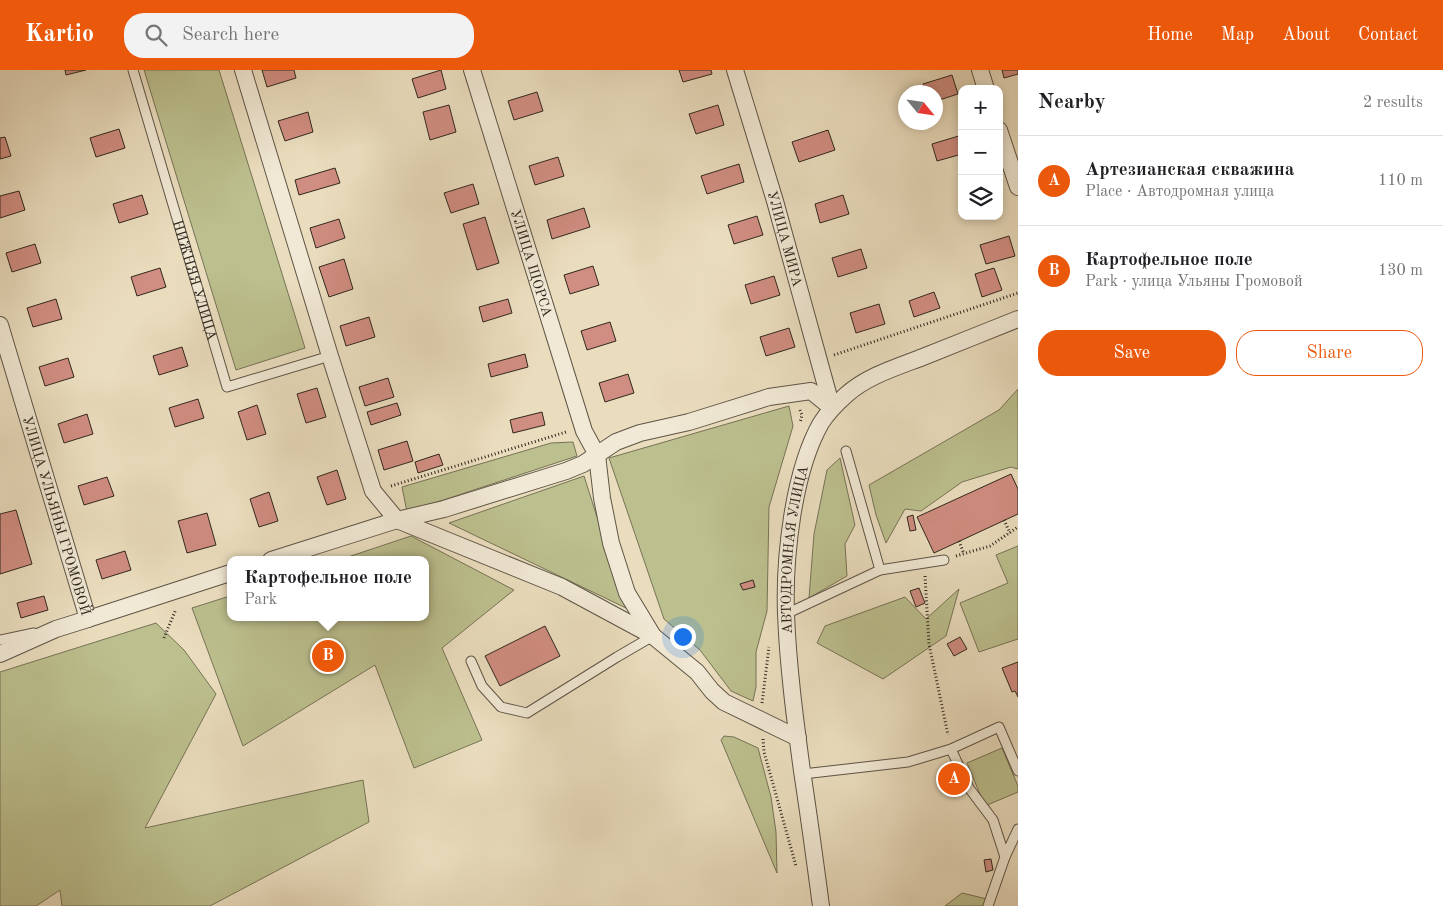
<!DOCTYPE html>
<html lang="en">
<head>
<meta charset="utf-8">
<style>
	:root { --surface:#fff; --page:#f2f2f2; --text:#202124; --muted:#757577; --line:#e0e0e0; --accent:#ea580c }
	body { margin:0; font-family:"Old Standard TT",serif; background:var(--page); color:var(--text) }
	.controls { position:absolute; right:15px; top:15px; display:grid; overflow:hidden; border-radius:10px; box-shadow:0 2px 8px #0003 }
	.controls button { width:45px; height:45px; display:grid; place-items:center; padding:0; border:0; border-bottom:1px solid var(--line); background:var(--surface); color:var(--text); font:25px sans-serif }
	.compass { position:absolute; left:898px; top:15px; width:45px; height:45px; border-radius:50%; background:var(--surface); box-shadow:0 2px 8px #0003; rotate:119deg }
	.you { position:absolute; left:682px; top:566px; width:18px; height:18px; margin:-12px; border:4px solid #fff; border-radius:50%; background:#1a73e8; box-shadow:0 0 0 8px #1a73e833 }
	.badge { display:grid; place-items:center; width:32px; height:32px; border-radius:50%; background:var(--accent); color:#fff; font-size:16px; font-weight:700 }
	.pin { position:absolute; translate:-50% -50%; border:2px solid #fff; box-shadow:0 1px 5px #0006 }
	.popup { position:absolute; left:227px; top:486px; width:202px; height:65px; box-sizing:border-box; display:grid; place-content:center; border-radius:10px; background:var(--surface); filter:drop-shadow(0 1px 4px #0005); font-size:16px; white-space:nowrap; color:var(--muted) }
	.popup b { font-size:19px; color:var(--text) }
	.popup::after { content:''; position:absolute; left:50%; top:100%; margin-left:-10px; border:10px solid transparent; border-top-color:var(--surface) }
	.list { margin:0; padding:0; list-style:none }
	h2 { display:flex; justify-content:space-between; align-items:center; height:65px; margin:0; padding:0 20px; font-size:21px }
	h2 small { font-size:16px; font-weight:400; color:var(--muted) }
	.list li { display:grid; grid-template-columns:32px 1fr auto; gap:15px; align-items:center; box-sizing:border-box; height:90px; padding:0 20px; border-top:1px solid var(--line) }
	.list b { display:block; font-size:19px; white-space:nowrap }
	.list p { margin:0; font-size:16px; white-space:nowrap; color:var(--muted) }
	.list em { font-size:16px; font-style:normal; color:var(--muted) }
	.actions { display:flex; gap:10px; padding:15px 20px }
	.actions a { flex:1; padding:11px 0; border:1px solid var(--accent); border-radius:20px; text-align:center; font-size:18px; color:var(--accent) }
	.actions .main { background:var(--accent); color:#fff }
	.icon { flex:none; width:28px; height:28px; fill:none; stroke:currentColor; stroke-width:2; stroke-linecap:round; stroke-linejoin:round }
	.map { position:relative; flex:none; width:1018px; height:836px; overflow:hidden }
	header { display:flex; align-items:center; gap:30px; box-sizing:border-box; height:70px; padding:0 25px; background:var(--accent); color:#fff }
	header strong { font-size:24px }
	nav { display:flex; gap:28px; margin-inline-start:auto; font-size:18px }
	.search { width:350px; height:45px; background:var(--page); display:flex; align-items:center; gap:12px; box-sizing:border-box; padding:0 18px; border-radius:20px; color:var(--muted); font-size:19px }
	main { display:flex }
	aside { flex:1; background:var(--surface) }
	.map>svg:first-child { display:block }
</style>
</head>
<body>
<header>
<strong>Kartio</strong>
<div class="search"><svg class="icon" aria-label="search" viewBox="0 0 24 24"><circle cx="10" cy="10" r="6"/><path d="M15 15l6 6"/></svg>Search here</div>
<nav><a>Home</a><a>Map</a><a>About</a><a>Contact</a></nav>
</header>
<main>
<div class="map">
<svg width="1018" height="836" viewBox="0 0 1018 836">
	<rect width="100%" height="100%" fill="#eaddbe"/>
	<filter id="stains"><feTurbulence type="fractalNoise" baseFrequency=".004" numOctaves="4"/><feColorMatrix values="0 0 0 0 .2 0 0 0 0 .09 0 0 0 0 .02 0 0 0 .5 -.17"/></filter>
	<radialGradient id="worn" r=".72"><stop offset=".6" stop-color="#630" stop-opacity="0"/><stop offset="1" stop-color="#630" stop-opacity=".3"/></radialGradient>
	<g fill="#bcbf8e" stroke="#767356">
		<polygon points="144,0 219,0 305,278 236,300"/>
		<polygon points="1018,319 1018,399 1011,397 962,412 921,441 905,439 886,473 876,445 869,415 999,340"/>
		<polygon points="789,336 793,356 769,437 767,541 756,582 756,617 753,631 731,621 700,580 664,549 609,388"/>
		<polygon points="573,372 577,386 407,442 402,417 551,373"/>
		<polygon points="840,388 855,455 845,474 847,506 809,528 814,464 827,400"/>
		<polygon points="584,406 626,538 449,453"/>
		<polygon points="411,466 514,520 442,578 482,670 414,698 375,595 243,676 192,538 230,526 230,547 426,547 426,490 339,490"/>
		<polygon points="1018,476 1018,569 979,582 960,533 1008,513 996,485"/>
		<polygon points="959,519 946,566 883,609 817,573 825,556 905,527 926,549"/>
		<polygon points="156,553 184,580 216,624 145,758 363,710 369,752 210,836 62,836 60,820 36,836 0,836 0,602"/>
		<polygon points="724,666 734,667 758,678 771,727 776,762 777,803 721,670"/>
		<polygon points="1002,678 1018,716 1018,722 985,736 967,693"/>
		<polygon points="962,823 987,829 984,836 945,836"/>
	</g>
	<g fill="#d08d81" stroke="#30271e">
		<polygon points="65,0 86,0 66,5"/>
		<polygon points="262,0 294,0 296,8 267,17"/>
		<polygon points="441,0 446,19 418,28 412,9"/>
		<polygon points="679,0 711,0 712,4 683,12"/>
		<polygon points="1002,0 1018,0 1018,4 1004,8"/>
		<polygon points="952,5 958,24 936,31 936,22 926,22 923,14"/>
		<polygon points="537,22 543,41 514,50 508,31"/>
		<polygon points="449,35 456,62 430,70 423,42"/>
		<polygon points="718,35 724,55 696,64 689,44"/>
		<polygon points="308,42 313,62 285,71 278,51"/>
		<polygon points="119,59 125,78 96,87 90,68"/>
		<polygon points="828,60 835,80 799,92 792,72"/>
		<polygon points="962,65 962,84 937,91 932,74"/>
		<polygon points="5,67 11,86 0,89 0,68"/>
		<polygon points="558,87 564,106 535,115 529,96"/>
		<polygon points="739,94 744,112 707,124 701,106"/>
		<polygon points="335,98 340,113 299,125 295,110"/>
		<polygon points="473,114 479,134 451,143 444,123"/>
		<polygon points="19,121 25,140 0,148 0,126"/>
		<polygon points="142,125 148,144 119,153 113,134"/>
		<polygon points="843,125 849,144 820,153 815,134"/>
		<polygon points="584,138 590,157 552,169 547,150"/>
		<polygon points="757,146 763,165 734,174 728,155"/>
		<polygon points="485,147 499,193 477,200 463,154"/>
		<polygon points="339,149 345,168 316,178 310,158"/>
		<polygon points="1009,166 1015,186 986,194 980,175"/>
		<polygon points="35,174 41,193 12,202 6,183"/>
		<polygon points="861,179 867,198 838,207 832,188"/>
		<polygon points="344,189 353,219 329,227 319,197"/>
		<polygon points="593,196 599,215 570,224 564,205"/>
		<polygon points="160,198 166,217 137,226 131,207"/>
		<polygon points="994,198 1002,220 982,227 975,204"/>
		<polygon points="774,206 780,225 751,234 745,215"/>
		<polygon points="934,222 940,238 914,247 909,231"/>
		<polygon points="56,229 62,249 33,257 27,238"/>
		<polygon points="508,229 512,243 483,252 479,237"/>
		<polygon points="879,234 885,254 856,263 850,243"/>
		<polygon points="369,247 375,267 346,276 340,256"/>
		<polygon points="610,252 616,271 587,280 581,261"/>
		<polygon points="789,258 795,277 766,286 760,267"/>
		<polygon points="182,277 188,296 159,305 153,286"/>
		<polygon points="525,284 528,297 491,307 488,294"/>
		<polygon points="68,288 74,307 45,316 39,297"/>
		<polygon points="628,304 634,323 605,332 599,313"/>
		<polygon points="388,308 394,327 365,336 359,317"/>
		<polygon points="317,318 326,347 306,353 297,324"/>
		<polygon points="198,329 204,348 175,357 169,338"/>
		<polygon points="397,333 401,345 371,355 367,342"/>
		<polygon points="257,335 266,364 247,370 238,342"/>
		<polygon points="542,342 545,355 513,363 510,350"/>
		<polygon points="87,344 93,364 64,373 58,354"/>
		<polygon points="407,371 413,391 384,400 378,380"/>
		<polygon points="439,384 443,395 418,403 415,392"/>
		<polygon points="337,400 346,429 327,435 317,407"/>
		<polygon points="1011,404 1018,419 1018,444 934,483 917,447"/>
		<polygon points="107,407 114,426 84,435 78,416"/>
		<polygon points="269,422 278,451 259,457 250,429"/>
		<polygon points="16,440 32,494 0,504 0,444"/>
		<polygon points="207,443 216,475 187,483 178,451"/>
		<polygon points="913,445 916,460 910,461 907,447"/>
		<polygon points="125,481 131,500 102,509 96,490"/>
		<polygon points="753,510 755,517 743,520 740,514"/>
		<polygon points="919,518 925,533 916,537 910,521"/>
		<polygon points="44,526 48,540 21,548 17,533"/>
		<polygon points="545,556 560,586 500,616 485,586"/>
		<polygon points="960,567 967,579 954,586 947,574"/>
		<polygon points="1018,592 1018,627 1015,621 1012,622 1002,598"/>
		<polygon points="955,700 961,713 952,718 946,705"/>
		<polygon points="991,789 993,800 986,802 984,790"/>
	</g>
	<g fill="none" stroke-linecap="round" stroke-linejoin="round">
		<g stroke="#5e5446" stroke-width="11">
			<g id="service">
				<path id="s1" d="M133,0L227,317L330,286"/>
				<polyline points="846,381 880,500"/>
				<polyline points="786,544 880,500 944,490"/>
				<polyline points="0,570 34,563"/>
				<polyline points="471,591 482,616 501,637 527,643 617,587 653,566"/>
				<polyline points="951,679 969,718 993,750 1005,787"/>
				<polyline points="803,704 908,692 951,679 999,657 1018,701"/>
				<polyline points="988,836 1005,787 1018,759"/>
			</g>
		</g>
		<g stroke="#5e5446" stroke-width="18">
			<g id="minor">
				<polyline points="243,0 330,286 373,421 397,450 562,517 653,566 697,602 712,621 724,632 798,668"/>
				<path id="s2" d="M472,0L584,361L597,385L602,428L611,473L627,523L653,566"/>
				<path id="s3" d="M735,0L775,131L832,338"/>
				<polyline points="980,0 986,19"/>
				<polyline points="999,60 1018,117"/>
				<path id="s4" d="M0,255L88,549L230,503"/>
				<polyline points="271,490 397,450 444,439 566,401 583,394 616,372 640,363 689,352 769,327 811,321 832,338"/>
				<polyline points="0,584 56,559 88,549"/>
				<path id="s5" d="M821,836C815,791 809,746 802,701C795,649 788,596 786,544C784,488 793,402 821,353C828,342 837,333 846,325C867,306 897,297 923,287C955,274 986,262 1018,249"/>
			</g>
		</g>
		<g stroke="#30271e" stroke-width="3" stroke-dasharray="1 2.5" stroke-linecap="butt">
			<polyline points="834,285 1018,223"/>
			<polyline points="800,340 802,345 800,353"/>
			<polyline points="391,416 566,362"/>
			<polyline points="1004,450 1010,463"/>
			<polyline points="959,471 964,484"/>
			<polyline points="956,486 990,476 1018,457"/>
			<polyline points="925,506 929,574 948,665"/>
			<polyline points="164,568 176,539"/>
			<polyline points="762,633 769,577"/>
			<polyline points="763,669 764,682 796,796"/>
		</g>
		<use href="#service" stroke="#f1e9d5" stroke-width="9"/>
		<use href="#minor" stroke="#f1e9d5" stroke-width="16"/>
	</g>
	<g text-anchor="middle" stroke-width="4.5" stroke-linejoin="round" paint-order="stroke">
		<g font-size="14" fill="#30271e" stroke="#f1e9d5">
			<text dy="5" stroke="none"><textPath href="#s3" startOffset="176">УЛИЦА МИРА</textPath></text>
			<text dy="5" stroke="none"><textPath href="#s2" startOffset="202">УЛИЦА ЩОРСА</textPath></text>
			<text dy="5" stroke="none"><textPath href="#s1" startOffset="219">НИЖНЯЯ УЛИЦА</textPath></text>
			<text dy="5" stroke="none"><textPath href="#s4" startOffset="199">УЛИЦА УЛЬЯНЫ ГРОМОВОЙ</textPath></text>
			<text dy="5" stroke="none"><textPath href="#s5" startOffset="359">АВТОДРОМНАЯ УЛИЦА</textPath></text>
		</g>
	</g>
	<rect width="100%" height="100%" filter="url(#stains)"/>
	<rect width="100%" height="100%" fill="url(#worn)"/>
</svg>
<div class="controls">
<button>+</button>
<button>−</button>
<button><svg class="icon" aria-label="layers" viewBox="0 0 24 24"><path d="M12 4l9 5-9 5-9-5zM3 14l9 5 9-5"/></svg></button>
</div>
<svg class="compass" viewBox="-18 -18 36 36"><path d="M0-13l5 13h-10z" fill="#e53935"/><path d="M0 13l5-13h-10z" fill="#757577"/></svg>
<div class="you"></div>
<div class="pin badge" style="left:954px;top:709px">A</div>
<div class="pin badge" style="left:328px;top:586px">B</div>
<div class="popup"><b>Картофельное поле</b>Park</div>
</div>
<aside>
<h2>Nearby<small>2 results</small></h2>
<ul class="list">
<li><span class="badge">A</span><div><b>Артезианская скважина</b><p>Place · Автодромная улица</p></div><em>110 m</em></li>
<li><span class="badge">B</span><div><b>Картофельное поле</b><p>Park · улица Ульяны Громовой</p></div><em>130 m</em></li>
</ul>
<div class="actions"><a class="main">Save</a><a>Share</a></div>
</aside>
</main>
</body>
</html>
